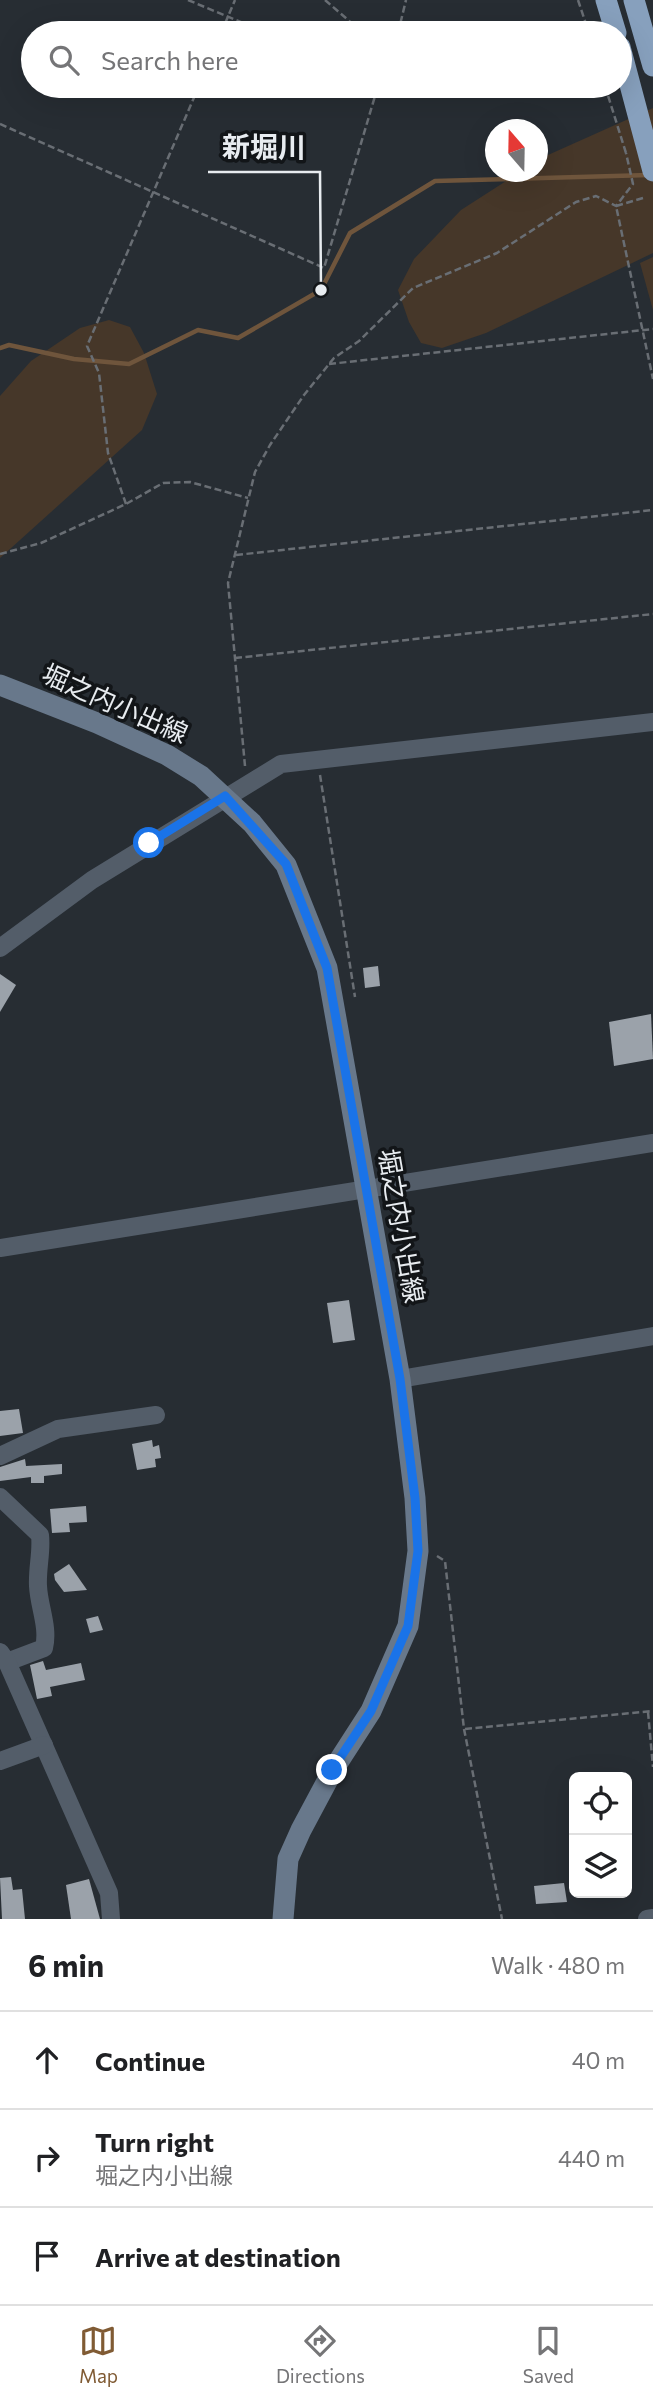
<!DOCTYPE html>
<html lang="en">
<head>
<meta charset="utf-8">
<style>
	:root { --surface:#fff; --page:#f6f6f6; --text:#202124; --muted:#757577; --line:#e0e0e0; --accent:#805b34 }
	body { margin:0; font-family:Commissioner,"Noto Sans JP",sans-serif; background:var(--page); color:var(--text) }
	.controls { position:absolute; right:21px; bottom:21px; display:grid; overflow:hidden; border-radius:10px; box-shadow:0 7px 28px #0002 }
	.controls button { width:63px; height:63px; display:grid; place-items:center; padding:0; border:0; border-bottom:2px solid var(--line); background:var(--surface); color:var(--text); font:35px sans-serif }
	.compass { position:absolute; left:485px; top:119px; width:63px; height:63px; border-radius:50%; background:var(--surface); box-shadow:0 7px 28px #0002; rotate:340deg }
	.stop { position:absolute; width:21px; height:21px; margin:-16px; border:5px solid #1a73e8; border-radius:50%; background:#fff }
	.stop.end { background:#1a73e8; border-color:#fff; box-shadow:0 2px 7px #0008 }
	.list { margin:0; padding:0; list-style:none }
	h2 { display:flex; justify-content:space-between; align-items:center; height:91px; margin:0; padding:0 28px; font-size:30px }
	h2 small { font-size:23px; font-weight:400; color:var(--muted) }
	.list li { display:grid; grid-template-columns:46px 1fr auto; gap:21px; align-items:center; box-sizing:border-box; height:98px; padding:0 28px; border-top:2px solid var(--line) }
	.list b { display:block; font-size:26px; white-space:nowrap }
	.list p { margin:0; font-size:23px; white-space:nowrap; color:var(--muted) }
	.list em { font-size:23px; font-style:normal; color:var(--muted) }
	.icon { flex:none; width:38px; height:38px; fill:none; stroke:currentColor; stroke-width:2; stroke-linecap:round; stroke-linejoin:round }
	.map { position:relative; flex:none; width:653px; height:1919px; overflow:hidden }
	.search { position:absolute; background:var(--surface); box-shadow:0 7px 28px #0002; left:21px; right:21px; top:21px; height:77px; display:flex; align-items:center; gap:18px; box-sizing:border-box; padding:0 24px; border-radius:38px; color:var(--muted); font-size:26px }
	.sheet { height:385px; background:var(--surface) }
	nav { display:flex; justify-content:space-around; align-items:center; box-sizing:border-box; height:98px; border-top:2px solid var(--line); background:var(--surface); font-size:19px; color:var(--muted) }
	nav a { display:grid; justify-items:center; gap:4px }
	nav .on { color:var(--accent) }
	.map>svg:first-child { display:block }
</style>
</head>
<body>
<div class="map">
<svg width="653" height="1919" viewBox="0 0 653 1919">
	<rect width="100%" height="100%" fill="#272d33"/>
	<g fill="#463729">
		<polygon points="653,108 653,253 486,333 442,348 421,343 409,322 398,290 414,259 461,210 520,172 538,172 539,159"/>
		<polygon points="653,257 653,310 640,263"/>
		<polygon points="109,320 130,327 144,353 157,394 142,430 0,558 0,396 31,361 80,328"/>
	</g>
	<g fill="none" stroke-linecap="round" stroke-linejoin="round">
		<polyline stroke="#6f553c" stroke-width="4.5" points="0,348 9,345 74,359 129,364 198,330 238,338 321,290 350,233 435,181 649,175"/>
	</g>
	<g fill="#9ba2aa">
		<polygon points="378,966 380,986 365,988 363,968"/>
		<polygon points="0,974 16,985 0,1012"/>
		<polygon points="651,1014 653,1059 614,1066 609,1022"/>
		<polygon points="349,1300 355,1340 333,1343 327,1303"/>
		<polygon points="19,1409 23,1433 0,1436 0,1411"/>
		<polygon points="152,1440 153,1447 159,1445 161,1458 155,1459 156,1467 137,1470 132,1444"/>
		<polygon points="25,1459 26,1466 62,1464 62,1474 44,1476 44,1483 31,1483 31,1477 0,1481 0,1467"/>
		<polygon points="86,1506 87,1522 69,1523 70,1532 52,1533 50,1509"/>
		<polygon points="69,1564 87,1590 64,1592 55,1580 54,1574"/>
		<polygon points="98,1616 103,1630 90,1633 86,1619"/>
		<polygon points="43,1661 46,1670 81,1663 85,1680 50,1687 52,1696 37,1699 30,1665"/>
		<polygon points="11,1877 13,1890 22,1889 25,1919 2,1919 0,1878"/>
		<polygon points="89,1879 100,1919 71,1919 66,1885"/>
		<polygon points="564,1883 567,1902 536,1904 534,1886"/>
	</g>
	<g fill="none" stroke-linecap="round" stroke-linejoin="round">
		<g stroke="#696e74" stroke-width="2.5" stroke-dasharray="7 3.5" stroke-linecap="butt">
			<polyline points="188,0 267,33"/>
			<polyline points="325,0 362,32 368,33"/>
			<polyline points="578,0 589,33"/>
			<polyline points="221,33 235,0"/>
			<polyline points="398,33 406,0"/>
			<polyline points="605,86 626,153"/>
			<polyline points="0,124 324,268 378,86"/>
			<polyline points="643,198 616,206 653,379"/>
			<polyline points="329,364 653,329"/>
			<polyline points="126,504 108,453 99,373 87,346 199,86"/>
			<polyline points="0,554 41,543 126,504 163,483 190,482 248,498"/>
			<polyline points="236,555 653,510"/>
			<polyline points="235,658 653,614"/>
			<polyline points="245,766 228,583 255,472 270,445 304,395 334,358 359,341 413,288 497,253 576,202 596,196 616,206 633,184 626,153"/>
			<polyline points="320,775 355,997"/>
			<polyline points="437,1556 445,1561 464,1729 502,1919"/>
			<polyline points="648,1712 653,1767"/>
			<polyline points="465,1729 653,1711"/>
		</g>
		<g stroke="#535d69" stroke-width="18">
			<polyline points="0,948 92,880 281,764 653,722"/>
			<polyline points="0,1248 653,1143"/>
			<polyline points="400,1379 653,1336"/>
			<polyline points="0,1456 58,1429 156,1415"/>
			<path d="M0,1497L40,1535C42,1552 37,1568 38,1586C39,1607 49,1627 44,1648L7,1662"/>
			<polyline points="0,1652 7,1662 109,1893 111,1919"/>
			<polyline points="0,1761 44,1745"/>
			<polyline points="647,1919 653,1918"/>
		</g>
		<polyline stroke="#68788b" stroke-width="21" points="0,685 97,723 167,755 201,776 252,823 286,865 327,968 400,1379 415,1498 418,1551 408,1626 371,1711 333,1770 301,1830 288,1859 283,1919"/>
		<polyline stroke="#87a0bd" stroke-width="21" points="606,0 616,33"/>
		<g stroke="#87a0bd" stroke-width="21">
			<polyline points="634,0 653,66"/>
			<polyline points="620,47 653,171"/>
		</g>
	</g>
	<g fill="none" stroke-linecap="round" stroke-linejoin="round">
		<polyline stroke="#1a73e8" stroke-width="9" points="149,843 225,796 286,864 327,968 400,1379 415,1498 418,1551 408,1626 371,1711 332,1770"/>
	</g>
	<g text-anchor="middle" stroke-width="7" stroke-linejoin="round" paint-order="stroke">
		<g font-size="26" fill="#e8ecf0" stroke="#121518">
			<text transform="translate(115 704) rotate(24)" y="9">堀之内小出線</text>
			<text transform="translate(401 1226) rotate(80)" y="9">堀之内小出線</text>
		</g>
	</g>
	<path fill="none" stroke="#e8ecf0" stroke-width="2.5" d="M321 290L320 172H208"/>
	<circle fill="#e8ecf0" stroke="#121518" stroke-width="2.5" cx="321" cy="290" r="7"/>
	<g font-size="28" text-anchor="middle" font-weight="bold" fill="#e8ecf0" stroke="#121518" stroke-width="7" stroke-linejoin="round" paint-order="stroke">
		<text x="264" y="157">新堀川</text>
	</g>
</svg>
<div class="controls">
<button><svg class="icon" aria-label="locate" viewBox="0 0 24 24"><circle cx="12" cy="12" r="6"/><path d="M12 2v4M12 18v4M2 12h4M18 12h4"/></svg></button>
<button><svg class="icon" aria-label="layers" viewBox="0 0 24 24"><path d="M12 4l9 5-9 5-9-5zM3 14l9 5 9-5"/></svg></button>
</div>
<svg class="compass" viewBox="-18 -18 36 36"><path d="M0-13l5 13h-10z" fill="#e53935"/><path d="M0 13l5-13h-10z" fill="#757577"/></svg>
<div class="stop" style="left:149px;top:843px"></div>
<div class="stop end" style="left:332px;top:1770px"></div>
<div class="search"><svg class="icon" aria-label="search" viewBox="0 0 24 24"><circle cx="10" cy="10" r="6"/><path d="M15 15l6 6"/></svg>Search here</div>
</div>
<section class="sheet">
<h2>6 min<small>Walk · 480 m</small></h2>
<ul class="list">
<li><svg class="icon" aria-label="ahead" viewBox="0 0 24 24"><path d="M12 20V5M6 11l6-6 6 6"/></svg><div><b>Continue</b></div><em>40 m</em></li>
<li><svg class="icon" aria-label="right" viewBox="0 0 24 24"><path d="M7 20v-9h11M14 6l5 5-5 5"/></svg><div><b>Turn right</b><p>堀之内小出線</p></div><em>440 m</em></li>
<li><svg class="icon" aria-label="arrive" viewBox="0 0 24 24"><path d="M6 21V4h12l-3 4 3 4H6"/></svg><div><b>Arrive at destination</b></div></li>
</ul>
</section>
<nav>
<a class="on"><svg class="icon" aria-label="map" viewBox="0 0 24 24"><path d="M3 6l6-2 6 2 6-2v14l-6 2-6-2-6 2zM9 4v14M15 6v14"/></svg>Map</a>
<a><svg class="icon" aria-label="directions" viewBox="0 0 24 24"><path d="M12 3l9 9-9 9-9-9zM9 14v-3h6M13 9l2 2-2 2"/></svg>Directions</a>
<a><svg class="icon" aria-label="saved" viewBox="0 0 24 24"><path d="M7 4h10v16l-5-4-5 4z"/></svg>Saved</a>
</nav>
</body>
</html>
